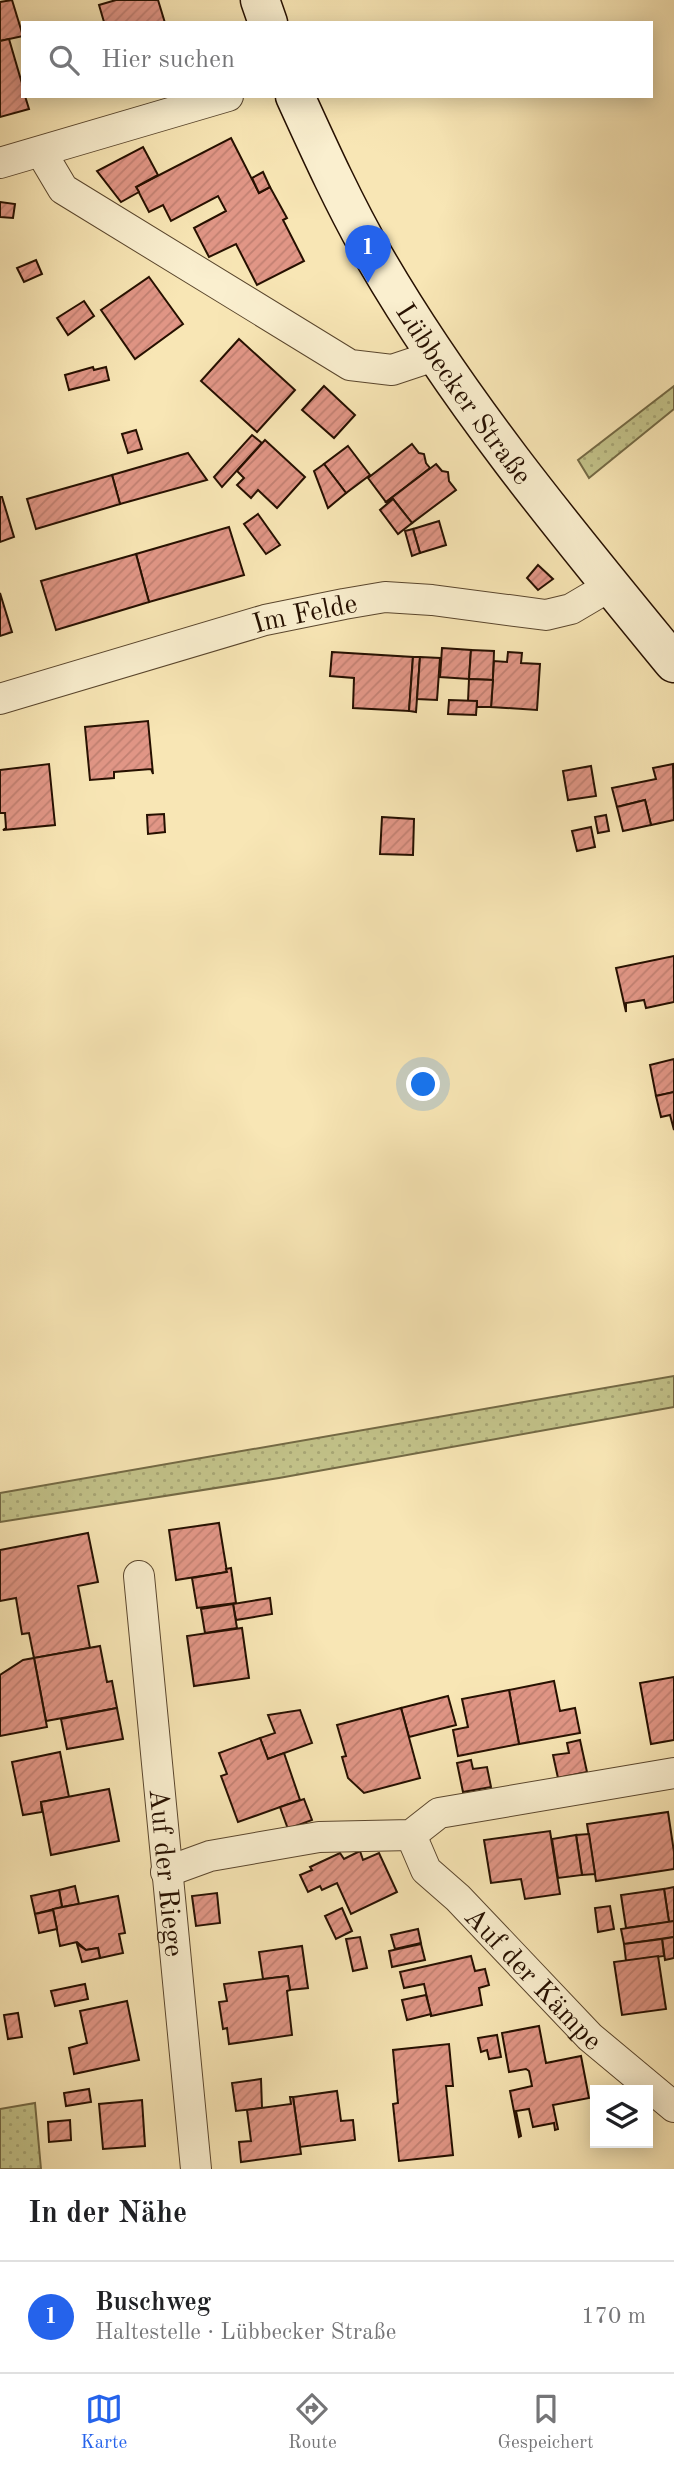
<!DOCTYPE html>
<html lang="de">
<head>
<meta charset="utf-8">
<style>
	:root { --surface:#fff; --page:#f6f6f6; --text:#202124; --muted:#757577; --line:#e0e0e0; --accent:#2563eb }
	body { margin:0; font-family:"Old Standard TT",serif; background:var(--page); color:var(--text) }
	.controls { position:absolute; right:21px; bottom:21px; display:grid; overflow:hidden; border-radius:0px; box-shadow:0 4px 18px #0003 }
	.controls button { width:63px; height:63px; display:grid; place-items:center; padding:0; border:0; border-bottom:2px solid var(--line); background:var(--surface); color:var(--text); font:35px sans-serif }
	.you { position:absolute; left:424px; top:1085px; width:24px; height:24px; margin:-18px; border:5px solid #fff; border-radius:50%; background:#1a73e8; box-shadow:0 0 0 10px #1a73e833 }
	.badge { display:grid; place-items:center; width:46px; height:46px; border-radius:50%; background:var(--accent); color:#fff; font-size:23px; font-weight:700 }
	.pin { position:absolute; translate:-50% -58px; filter:drop-shadow(0 2px 4px #0008) }
	.pin::after { content:''; position:absolute; top:37px; width:24px; height:21px; background:inherit; clip-path:polygon(0 0,100% 0,50% 100%) }
	.list { margin:0; padding:0; list-style:none }
	h2 { display:flex; justify-content:space-between; align-items:center; height:91px; margin:0; padding:0 28px; font-size:30px }
	h2 small { font-size:23px; font-weight:400; color:var(--muted) }
	.list li { display:grid; grid-template-columns:46px 1fr auto; gap:21px; align-items:center; box-sizing:border-box; height:112px; padding:0 28px; border-top:2px solid var(--line) }
	.list b { display:block; font-size:26px; white-space:nowrap }
	.list p { margin:0; font-size:23px; white-space:nowrap; color:var(--muted) }
	.list em { font-size:23px; font-style:normal; color:var(--muted) }
	.icon { flex:none; width:38px; height:38px; fill:none; stroke:currentColor; stroke-width:2; stroke-linecap:round; stroke-linejoin:round }
	.map { position:relative; flex:none; width:674px; height:2169px; overflow:hidden }
	.search { position:absolute; background:var(--surface); box-shadow:0 4px 18px #0003; left:21px; right:21px; top:21px; height:77px; display:flex; align-items:center; gap:18px; box-sizing:border-box; padding:0 24px; border-radius:0px; color:var(--muted); font-size:26px }
	.sheet { height:203px; background:var(--surface) }
	nav { display:flex; justify-content:space-around; align-items:center; box-sizing:border-box; height:98px; border-top:2px solid var(--line); background:var(--surface); font-size:19px; color:var(--muted) }
	nav a { display:grid; justify-items:center; gap:4px }
	nav .on { color:var(--accent) }
	.map>svg:first-child { display:block }
</style>
</head>
<body>
<div class="map">
<svg width="674" height="2169" viewBox="0 0 674 2169">
	<defs>
		<pattern id="grass-dots" width="8" height="8" patternUnits="userSpaceOnUse" patternTransform="scale(1.75)"><rect width="8" height="8" fill="#c3c38a"/><path d="M2 2h.1M6 6h.1" fill="none" stroke="#a7a675" stroke-width="1.8" stroke-linecap="round"/></pattern>
		<pattern id="building-hatch" width="6" height="6" patternUnits="userSpaceOnUse" patternTransform="scale(1.75)"><rect width="6" height="6" fill="#e19686"/><path d="M-1 1l2-2M0 6l6-6M5 7l2-2" fill="none" stroke="#c18072"/></pattern>
	</defs>
	<rect width="100%" height="100%" fill="#f8e6b5"/>
	<filter id="stains"><feTurbulence type="fractalNoise" baseFrequency=".00286" numOctaves="4"/><feColorMatrix values="0 0 0 0 .2 0 0 0 0 .09 0 0 0 0 .02 0 0 0 .5 -.17"/></filter>
	<radialGradient id="worn" r=".72"><stop offset=".6" stop-color="#630" stop-opacity="0"/><stop offset="1" stop-color="#630" stop-opacity=".3"/></radialGradient>
	<g fill="url(#grass-dots)" stroke="#746a45" stroke-width="2">
		<polygon points="674,386 674,409 589,478 578,460"/>
		<polygon points="674,1376 674,1407 279,1478 0,1522 0,1493"/>
		<polygon points="35,2103 41,2169 0,2169 0,2109"/>
	</g>
	<g fill="url(#building-hatch)" stroke="#261000" stroke-width="2">
		<polygon points="12,0 23,36 0,41 0,2"/>
		<polygon points="116,0 158,0 165,23 100,23 104,22 99,5"/>
		<polygon points="9,39 23,87 23,96 25,96 29,109 0,117 0,41"/>
		<polygon points="231,138 259,193 270,187 287,218 283,220 304,261 257,285 236,244 209,257 194,228 226,211 218,196 171,221 163,205 149,212 136,187"/>
		<polygon points="143,147 158,175 136,187 139,192 121,202 97,171"/>
		<polygon points="263,172 270,187 259,193 252,178"/>
		<polygon points="0,202 15,204 13,218 0,217"/>
		<polygon points="36,260 42,274 24,282 17,268"/>
		<polygon points="149,277 183,324 135,359 101,310"/>
		<polygon points="84,301 94,316 68,335 57,318"/>
		<polygon points="239,339 295,390 257,432 201,381"/>
		<polygon points="93,367 94,370 106,367 109,380 69,390 65,375"/>
		<polygon points="324,386 355,415 334,438 302,410"/>
		<polygon points="136,430 142,449 128,453 122,434"/>
		<polygon points="252,435 262,443 222,487 214,477"/>
		<polygon points="265,440 305,477 277,508 258,490 251,498 237,485 244,478 237,471"/>
		<polygon points="412,444 419,453 424,454 426,463 430,468 386,502 368,478"/>
		<polygon points="348,446 370,475 346,493 324,464"/>
		<polygon points="188,453 207,480 120,504 112,475"/>
		<polygon points="324,464 346,493 328,508 314,471"/>
		<polygon points="436,464 442,471 448,472 449,481 456,490 412,523 393,499 388,503 386,502"/>
		<polygon points="112,475 120,504 36,529 27,499"/>
		<polygon points="0,497 2,497 14,537 0,542"/>
		<polygon points="393,499 412,523 398,534 380,510"/>
		<polygon points="258,514 280,545 266,554 244,524"/>
		<polygon points="439,521 446,545 420,553 413,529"/>
		<polygon points="229,527 244,575 149,602 136,554"/>
		<polygon points="413,529 420,553 412,556 405,531"/>
		<polygon points="136,554 149,602 56,630 41,581"/>
		<polygon points="538,565 553,579 538,590 527,578"/>
		<polygon points="0,593 12,632 0,636"/>
		<polygon points="442,648 471,650 469,679 440,677"/>
		<polygon points="471,650 494,651 493,680 469,679"/>
		<polygon points="332,652 413,657 409,711 353,708 354,678 330,676"/>
		<polygon points="508,652 522,653 521,663 540,664 537,710 491,707 494,661 507,662"/>
		<polygon points="413,657 420,657 416,712 409,711"/>
		<polygon points="420,657 440,658 437,700 417,699"/>
		<polygon points="469,679 493,680 491,707 477,707 477,701 468,701"/>
		<polygon points="449,700 477,701 476,715 448,714"/>
		<polygon points="148,721 153,774 151,769 114,772 114,778 90,780 85,727"/>
		<polygon points="49,764 55,825 3,830 6,828 5,813 0,813 0,770"/>
		<polygon points="673,764 674,820 651,825 645,800 617,807 612,788 656,779 653,768"/>
		<polygon points="591,766 596,796 568,800 563,771"/>
		<polygon points="645,800 651,825 623,831 617,807"/>
		<polygon points="164,814 165,832 148,834 147,815"/>
		<polygon points="606,815 609,831 598,833 595,817"/>
		<polygon points="382,817 414,819 413,855 380,854"/>
		<polygon points="591,827 595,847 577,851 572,831"/>
		<polygon points="674,956 674,1002 646,1008 644,1000 626,1003 626,1012 616,968"/>
		<polygon points="674,1059 674,1092 656,1096 650,1065"/>
		<polygon points="674,1092 674,1130 670,1115 661,1117 656,1096"/>
		<polygon points="219,1523 227,1572 176,1580 169,1530"/>
		<polygon points="88,1533 98,1582 78,1586 90,1648 34,1658 29,1633 22,1634 16,1598 0,1601 0,1550"/>
		<polygon points="231,1568 236,1603 197,1608 192,1578 227,1572 226,1569"/>
		<polygon points="270,1598 272,1614 236,1620 233,1604"/>
		<polygon points="233,1604 237,1628 205,1633 201,1609"/>
		<polygon points="242,1628 249,1678 194,1686 187,1636"/>
		<polygon points="100,1646 107,1682 112,1681 117,1708 46,1721 34,1658"/>
		<polygon points="34,1658 47,1727 0,1736 0,1675 23,1660"/>
		<polygon points="674,1677 674,1740 651,1744 640,1683"/>
		<polygon points="554,1681 560,1711 575,1708 580,1733 519,1744 509,1690"/>
		<polygon points="509,1690 519,1744 458,1756 453,1730 468,1727 462,1699"/>
		<polygon points="448,1696 456,1725 409,1737 401,1708"/>
		<polygon points="117,1708 123,1739 67,1749 61,1719"/>
		<polygon points="401,1708 420,1778 364,1793 348,1778 342,1757 346,1756 337,1725"/>
		<polygon points="300,1710 312,1743 268,1759 260,1738 275,1733 268,1715"/>
		<polygon points="260,1738 268,1759 284,1753 300,1800 238,1822 221,1776 227,1774 219,1753"/>
		<polygon points="580,1740 587,1772 558,1778 553,1755 569,1753 567,1743"/>
		<polygon points="60,1752 69,1797 41,1802 42,1812 23,1815 12,1762"/>
		<polygon points="471,1760 473,1769 487,1767 491,1787 463,1792 457,1763"/>
		<polygon points="109,1789 119,1841 51,1855 41,1802"/>
		<polygon points="304,1799 312,1820 288,1829 280,1807"/>
		<polygon points="668,1812 674,1852 674,1869 596,1881 587,1824"/>
		<polygon points="550,1831 560,1894 525,1899 521,1879 491,1883 484,1840"/>
		<polygon points="589,1834 595,1874 582,1875 576,1835"/>
		<polygon points="576,1835 582,1875 558,1878 552,1839"/>
		<polygon points="360,1851 363,1860 379,1853 397,1892 351,1914 337,1883 322,1890 320,1886 308,1892 300,1875 312,1870 310,1867 340,1853 344,1859"/>
		<polygon points="75,1886 79,1904 62,1907 59,1890"/>
		<polygon points="674,1887 674,1921 669,1922 664,1889"/>
		<polygon points="664,1889 669,1922 626,1928 621,1895"/>
		<polygon points="59,1890 62,1907 35,1914 31,1896"/>
		<polygon points="217,1893 220,1923 196,1926 192,1896"/>
		<polygon points="118,1896 125,1933 119,1934 123,1953 100,1958 98,1948 86,1950 77,1942 60,1946 53,1909"/>
		<polygon points="610,1906 614,1929 598,1932 595,1908"/>
		<polygon points="342,1908 352,1931 336,1939 325,1916"/>
		<polygon points="53,1910 57,1929 39,1933 35,1914"/>
		<polygon points="674,1921 674,1937 624,1944 621,1929"/>
		<polygon points="418,1929 421,1943 395,1949 391,1935"/>
		<polygon points="360,1937 367,1968 353,1971 346,1939"/>
		<polygon points="674,1937 674,1958 665,1960 662,1939"/>
		<polygon points="662,1939 664,1956 626,1961 624,1944"/>
		<polygon points="77,1944 86,1950 98,1948 100,1958 82,1962"/>
		<polygon points="421,1944 425,1960 392,1967 389,1951"/>
		<polygon points="302,1946 308,1988 290,1990 288,1976 263,1979 259,1952"/>
		<polygon points="471,1956 475,1971 485,1969 489,1985 479,1988 482,2005 431,2016 424,1984 404,1988 400,1972"/>
		<polygon points="658,1956 666,2009 622,2015 614,1962"/>
		<polygon points="288,1976 290,1990 287,1991 292,2035 229,2044 227,2028 223,2029 219,2002 227,2001 224,1984"/>
		<polygon points="85,1984 88,1999 55,2006 51,1991"/>
		<polygon points="426,1995 431,2014 407,2020 402,2000"/>
		<polygon points="127,2001 139,2060 74,2074 69,2048 87,2043 80,2011"/>
		<polygon points="18,2013 22,2037 8,2039 4,2015"/>
		<polygon points="539,2026 546,2063 581,2056 589,2098 553,2105 558,2129 555,2130 554,2123 533,2127 529,2109 516,2111 521,2136 519,2137 510,2091 532,2086 529,2071 526,2069 509,2072 502,2033"/>
		<polygon points="497,2035 501,2057 489,2059 487,2050 481,2052 478,2038"/>
		<polygon points="449,2044 453,2086 446,2086 453,2155 399,2161 393,2104 398,2103 393,2050"/>
		<polygon points="261,2079 262,2108 236,2111 232,2083"/>
		<polygon points="89,2089 91,2102 66,2106 64,2093"/>
		<polygon points="337,2091 341,2121 353,2120 355,2140 300,2147 293,2097"/>
		<polygon points="290,2097 293,2097 301,2154 241,2162 239,2142 251,2141 247,2110 291,2104"/>
		<polygon points="142,2100 145,2146 103,2149 99,2104"/>
		<polygon points="70,2120 71,2140 49,2142 48,2122"/>
	</g>
	<g fill="none" stroke-linecap="round" stroke-linejoin="round">
		<g stroke="#5a462d" stroke-width="32">
			<g id="minor">
				<polyline points="41,152 63,189 350,365 392,370 437,355"/>
				<polyline points="0,163 228,96"/>
				<path id="s1" d="M0,699L265,620L344,604L385,597L432,600L546,615L571,609L610,586"/>
				<path id="s2" d="M139,1576L196,2169"/>
				<path id="s3" d="M411,1835L426,1870L458,1898L590,2037L674,2107"/>
				<polyline points="166,1872 210,1856 319,1837 411,1835 439,1813 674,1773"/>
			</g>
		</g>
		<g stroke="#261000" stroke-width="41">
			<g id="secondary">
				<polyline points="260,0 268,23"/>
				<path id="s4" d="M295,96C320,151 345,206 375,258C459,403 568,534 674,663"/>
			</g>
		</g>
		<use href="#minor" stroke="#faefcf" stroke-width="30"/>
		<use href="#secondary" stroke="#faefcf" stroke-width="38"/>
	</g>
	<g text-anchor="middle" stroke-width="6" stroke-linejoin="round" paint-order="stroke">
		<g font-size="28" fill="#261000" stroke="#faefcf">
			<text dy="10" stroke="none"><textPath href="#s4" startOffset="343">Lübbecker Straße</textPath></text>
			<text dy="10" stroke="none"><textPath href="#s1" startOffset="317">Im Felde</textPath></text>
			<text dy="10" stroke="none"><textPath href="#s2" startOffset="298">Auf der Riege</textPath></text>
			<text dy="10" stroke="none"><textPath href="#s3" startOffset="191">Auf der Kämpe</textPath></text>
		</g>
	</g>
	<rect width="100%" height="100%" filter="url(#stains)"/>
	<rect width="100%" height="100%" fill="url(#worn)"/>
</svg>
<div class="controls">
<button><svg class="icon" aria-label="layers" viewBox="0 0 24 24"><path d="M12 4l9 5-9 5-9-5zM3 14l9 5 9-5"/></svg></button>
</div>
<div class="you"></div>
<div class="pin badge" style="left:368px;top:283px">1</div>
<div class="search"><svg class="icon" aria-label="search" viewBox="0 0 24 24"><circle cx="10" cy="10" r="6"/><path d="M15 15l6 6"/></svg>Hier suchen</div>
</div>
<section class="sheet">
<h2>In der Nähe<small></small></h2>
<ul class="list">
<li><span class="badge">1</span><div><b>Buschweg</b><p>Haltestelle · Lübbecker Straße</p></div><em>170 m</em></li>
</ul>
</section>
<nav>
<a class="on"><svg class="icon" aria-label="map" viewBox="0 0 24 24"><path d="M3 6l6-2 6 2 6-2v14l-6 2-6-2-6 2zM9 4v14M15 6v14"/></svg>Karte</a>
<a><svg class="icon" aria-label="directions" viewBox="0 0 24 24"><path d="M12 3l9 9-9 9-9-9zM9 14v-3h6M13 9l2 2-2 2"/></svg>Route</a>
<a><svg class="icon" aria-label="saved" viewBox="0 0 24 24"><path d="M7 4h10v16l-5-4-5 4z"/></svg>Gespeichert</a>
</nav>
</body>
</html>
